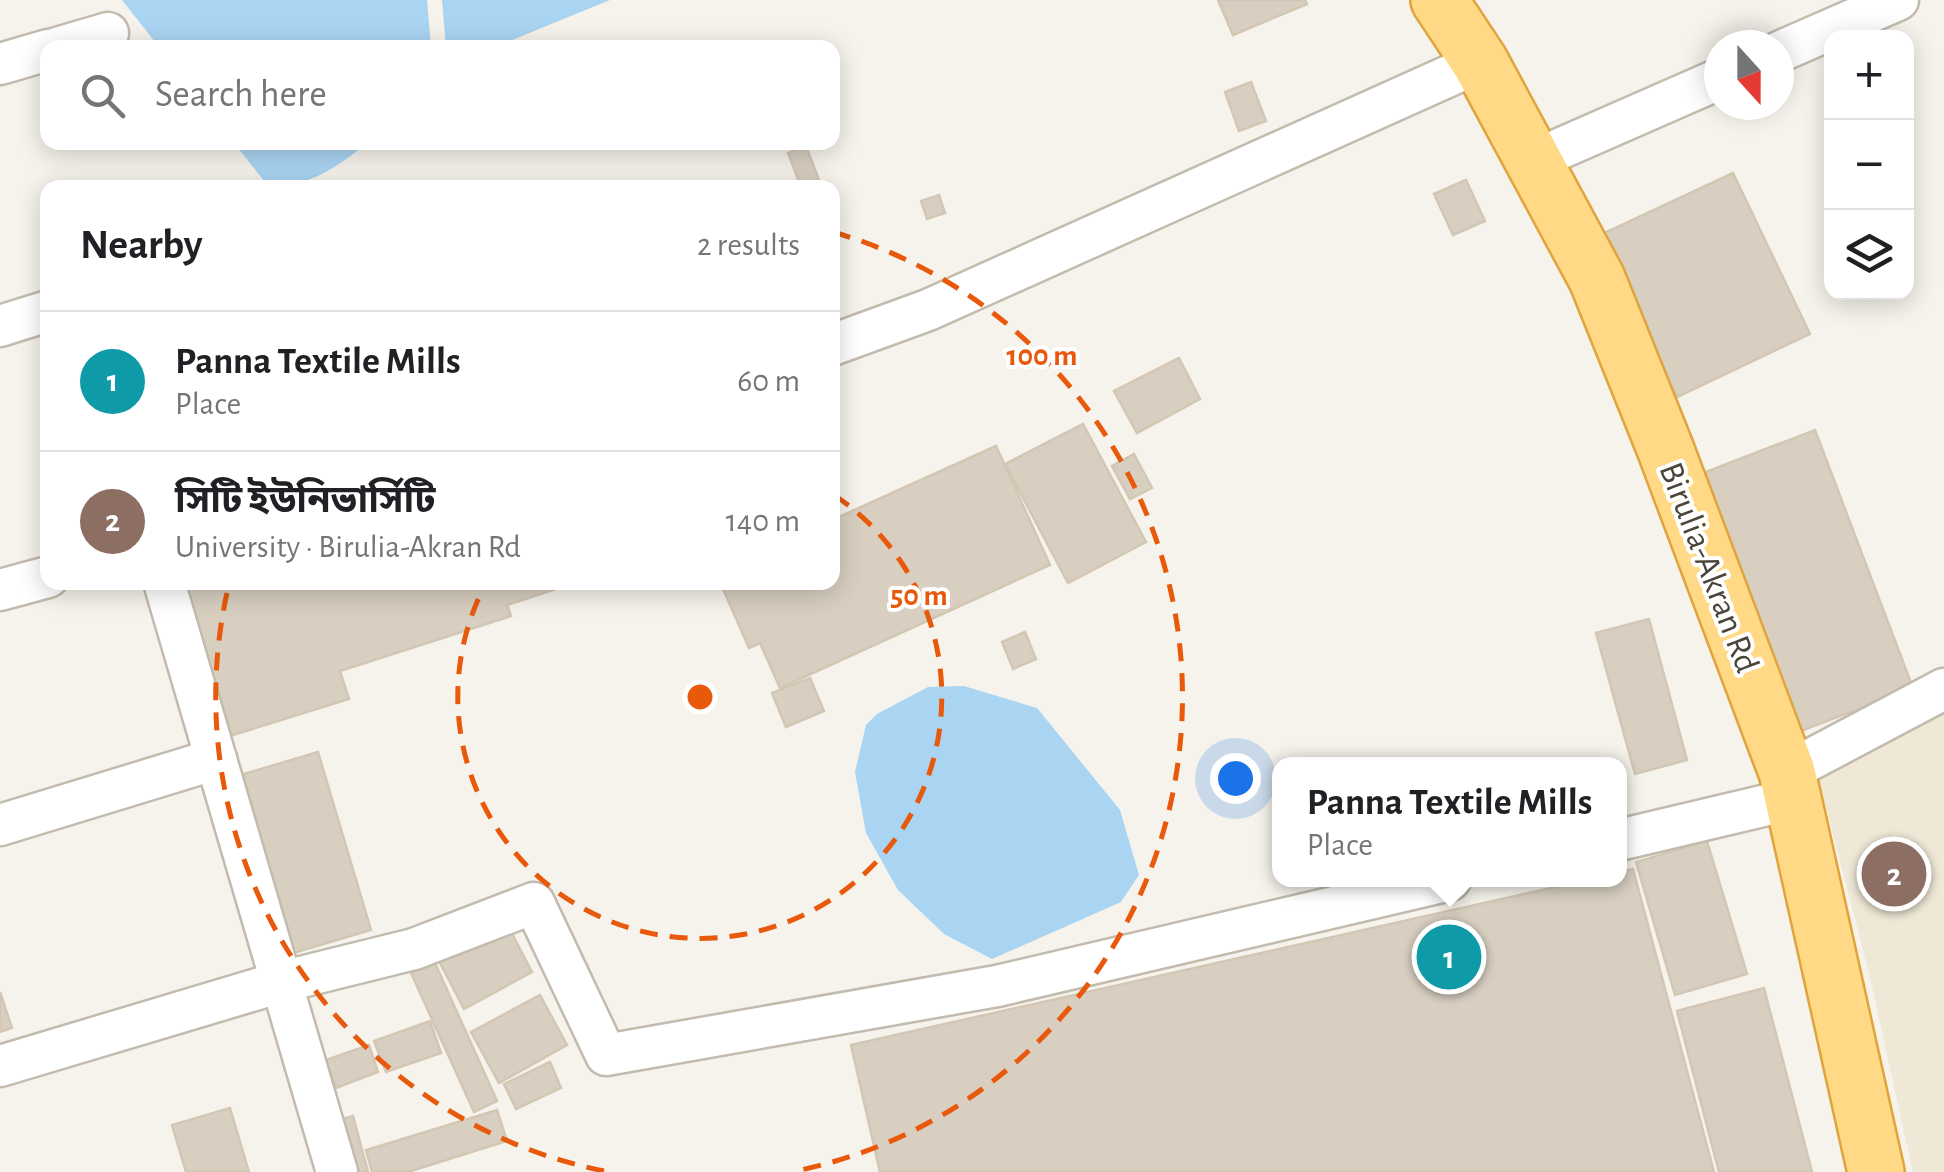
<!DOCTYPE html>
<html lang="en">
<head>
<meta charset="utf-8">
<style>
	:root { --surface:#fff; --page:#f2f2f2; --text:#202124; --muted:#757577; --line:#e0e0e0; --accent:#fc3f1d }
	body { margin:0; font-family:"Alegreya Sans","Noto Sans Bengali",sans-serif; background:var(--page); color:var(--text) }
	.controls { position:absolute; right:30px; top:30px; display:grid; overflow:hidden; border-radius:20px; box-shadow:0 5px 25px #0003 }
	.controls button { width:90px; height:90px; display:grid; place-items:center; padding:0; border:0; border-bottom:2px solid var(--line); background:var(--surface); color:var(--text); font:50px sans-serif }
	.compass { position:absolute; left:1704px; top:30px; width:90px; height:90px; border-radius:50%; background:var(--surface); box-shadow:0 5px 25px #0003; rotate:159deg }
	.you { position:absolute; left:1235px; top:778px; width:35px; height:35px; margin:-25px; border:8px solid #fff; border-radius:50%; background:#1a73e8; box-shadow:0 0 0 15px #1a73e833 }
	.badge { display:grid; place-items:center; width:65px; height:65px; border-radius:50%; background:var(--accent); color:#fff; font-size:32px; font-weight:700 }
	.pin { position:absolute; translate:-50% -50%; border:5px solid #fff; box-shadow:0 2px 10px #0006 }
	.popup { position:absolute; left:1272px; top:757px; width:355px; height:130px; box-sizing:border-box; display:grid; place-content:center; border-radius:20px; background:var(--surface); filter:drop-shadow(0 2px 8px #0005); font-size:32px; white-space:nowrap; color:var(--muted) }
	.popup b { font-size:38px; color:var(--text) }
	.popup::after { content:''; position:absolute; left:50%; top:100%; margin-left:-20px; border:20px solid transparent; border-top-color:var(--surface) }
	.list { margin:0; padding:0; list-style:none }
	h2 { display:flex; justify-content:space-between; align-items:center; height:130px; margin:0; padding:0 40px; font-size:42px }
	h2 small { font-size:32px; font-weight:400; color:var(--muted) }
	.list li { display:grid; grid-template-columns:65px 1fr auto; gap:30px; align-items:center; box-sizing:border-box; height:140px; padding:0 40px; border-top:2px solid var(--line) }
	.list b { display:block; font-size:38px; white-space:nowrap }
	.list p { margin:0; font-size:32px; white-space:nowrap; color:var(--muted) }
	.list em { font-size:32px; font-style:normal; color:var(--muted) }
	.icon { flex:none; width:55px; height:55px; fill:none; stroke:currentColor; stroke-width:2; stroke-linecap:round; stroke-linejoin:round }
	.map { position:relative; flex:none; width:1944px; height:1172px; overflow:hidden }
	.search { position:absolute; background:var(--surface); box-shadow:0 5px 25px #0003; left:40px; top:40px; width:800px; height:110px; display:flex; align-items:center; gap:25px; box-sizing:border-box; padding:0 35px; border-radius:20px; color:var(--muted); font-size:38px }
	.panel { position:absolute; background:var(--surface); box-shadow:0 5px 25px #0003; left:40px; top:180px; width:800px; height:410px; border-radius:20px }
	.map>svg:first-child { display:block }
</style>
</head>
<body>
<div class="map">
<svg width="1944" height="1172" viewBox="0 0 1944 1172">
	<rect width="100%" height="100%" fill="#f6f3ec"/>
	<polygon fill="#efe8d6" points="1944,709 1944,1172 1913,1172 1869,973 1818,776"/>
	<g fill="#a9d4f2">
		<polygon points="122,0 427,0 431,47 159,47"/>
		<polygon points="442,0 610,0 495,47 446,48"/>
		<path d="M234,143H367C339,166 307,188 269,187Z"/>
		<polygon points="964,686 1037,708 1120,810 1139,875 1121,902 992,959 944,934 898,890 866,833 855,772 866,725 877,714 928,687"/>
	</g>
	<g fill="#d8cfc1" stroke="#d3c7b4" stroke-width="2.5">
		<polygon points="1218,0 1305,0 1307,4 1233,35"/>
		<polygon points="1251,82 1266,121 1239,131 1225,92"/>
		<polygon points="806,146 819,180 801,187 788,153"/>
		<polygon points="1733,173 1810,334 1677,397 1600,235"/>
		<polygon points="1466,180 1485,221 1453,235 1434,194"/>
		<polygon points="939,195 945,213 927,219 921,201"/>
		<polygon points="1179,358 1200,399 1137,433 1114,391"/>
		<polygon points="1083,424 1146,542 1068,583 1005,464"/>
		<polygon points="1815,430 1913,688 1796,733 1698,475"/>
		<polygon points="996,446 1050,565 780,688 760,643 749,648 720,582 832,582 832,520"/>
		<polygon points="1134,454 1152,488 1130,499 1112,466"/>
		<polygon points="182,582 554,582 556,589 507,605 511,616 340,671 349,699 230,736"/>
		<polygon points="1649,619 1687,760 1635,774 1596,633"/>
		<polygon points="1025,632 1036,659 1013,669 1002,642"/>
		<polygon points="810,678 824,711 786,727 772,693"/>
		<polygon points="318,752 371,930 270,960 217,782"/>
		<polygon points="1707,841 1747,974 1675,995 1636,862"/>
		<polygon points="1633,869 1714,1172 880,1172 851,1045 1586,880 1619,880 1619,872"/>
		<polygon points="507,924 532,972 464,1009 438,959"/>
		<polygon points="435,963 497,1101 474,1112 411,973"/>
		<polygon points="1764,988 1812,1172 1719,1172 1677,1011"/>
		<polygon points="0,992 12,1028 0,1032"/>
		<polygon points="540,995 567,1045 499,1083 471,1032"/>
		<polygon points="430,1021 441,1053 386,1072 374,1041"/>
		<polygon points="369,1045 378,1072 336,1088 326,1060"/>
		<polygon points="550,1062 561,1088 516,1109 504,1084"/>
		<polygon points="230,1108 249,1172 186,1172 172,1125"/>
		<polygon points="497,1110 507,1141 408,1172 372,1172 366,1150"/>
		<polygon points="353,1116 368,1172 353,1172 339,1120"/>
	</g>
	<g fill="none" stroke-linecap="round" stroke-linejoin="round">
		<g stroke="#c2bbae" stroke-width="45">
			<g id="minor">
				<polyline points="57,48 108,33"/>
				<polyline points="1779,52 1898,0"/>
				<polyline points="0,64 48,50"/>
				<polyline points="1532,161 1719,79"/>
				<polyline points="0,326 48,311"/>
				<polyline points="832,345 928,310 1480,62"/>
				<polyline points="164,582 337,1172"/>
				<polyline points="0,590 48,577"/>
				<polyline points="1787,772 1944,689"/>
				<polyline points="0,825 216,759"/>
				<polyline points="1619,840 1792,799"/>
				<polyline points="0,1066 281,982 414,949 534,903 606,1055 997,986 1450,880"/>
			</g>
		</g>
		<g stroke="#e0a43c" stroke-width="60">
			<polyline id="trunk" points="1439,0 1480,62 1597,279 1665,448 1787,772 1876,1172"/>
		</g>
		<use href="#minor" stroke="#fff" stroke-width="40"/>
		<use href="#trunk" stroke="#ffd985" stroke-width="55"/>
	</g>
	<g fill="none" stroke="#e8590c" stroke-width="5" stroke-dasharray="18 12">
		<path d="M834 495A242 242 0 1 1 486 583"/>
		<path d="M604 1171A484 484 0 0 1 229 584M833 232A484 484 0 0 1 796 1171"/>
	</g>
	<g text-anchor="middle" stroke-width="8" stroke-linejoin="round" paint-order="stroke">
		<g font-size="35" fill="#4b4439" stroke="#fff">
			<text transform="translate(1710 567) rotate(69)" y="12">Birulia-Akran Rd</text>
		</g>
	</g>
	<circle cx="700" cy="697" r="15" fill="#e8590c" stroke="#fff" stroke-width="5"/>
	<g font-size="30" text-anchor="middle" font-weight="bold" fill="#e8590c" stroke="#fff" stroke-width="8" stroke-linejoin="round" paint-order="stroke">
		<text x="1042" y="365">100 m</text>
		<text x="919" y="605">50 m</text>
	</g>
</svg>
<div class="controls">
<button>+</button>
<button>−</button>
<button><svg class="icon" aria-label="layers" viewBox="0 0 24 24"><path d="M12 4l9 5-9 5-9-5zM3 14l9 5 9-5"/></svg></button>
</div>
<svg class="compass" viewBox="-18 -18 36 36"><path d="M0-13l5 13h-10z" fill="#e53935"/><path d="M0 13l5-13h-10z" fill="#757577"/></svg>
<div class="you"></div>
<div class="pin badge" style="left:1449px;top:957px;background:#0f9aa8">1</div>
<div class="popup"><b>Panna Textile Mills</b>Place</div>
<div class="pin badge" style="left:1894px;top:874px;background:#8d6e63">2</div>
<div class="search"><svg class="icon" aria-label="search" viewBox="0 0 24 24"><circle cx="10" cy="10" r="6"/><path d="M15 15l6 6"/></svg>Search here</div>
<section class="panel">
<h2>Nearby<small>2 results</small></h2>
<ul class="list">
<li><span class="badge" style="background:#0f9aa8">1</span><div><b>Panna Textile Mills</b><p>Place</p></div><em>60 m</em></li>
<li><span class="badge" style="background:#8d6e63">2</span><div><b>সিটি ইউনিভার্সিটি</b><p>University · Birulia-Akran Rd</p></div><em>140 m</em></li>
</ul>
</section>
</div>
</body>
</html>
